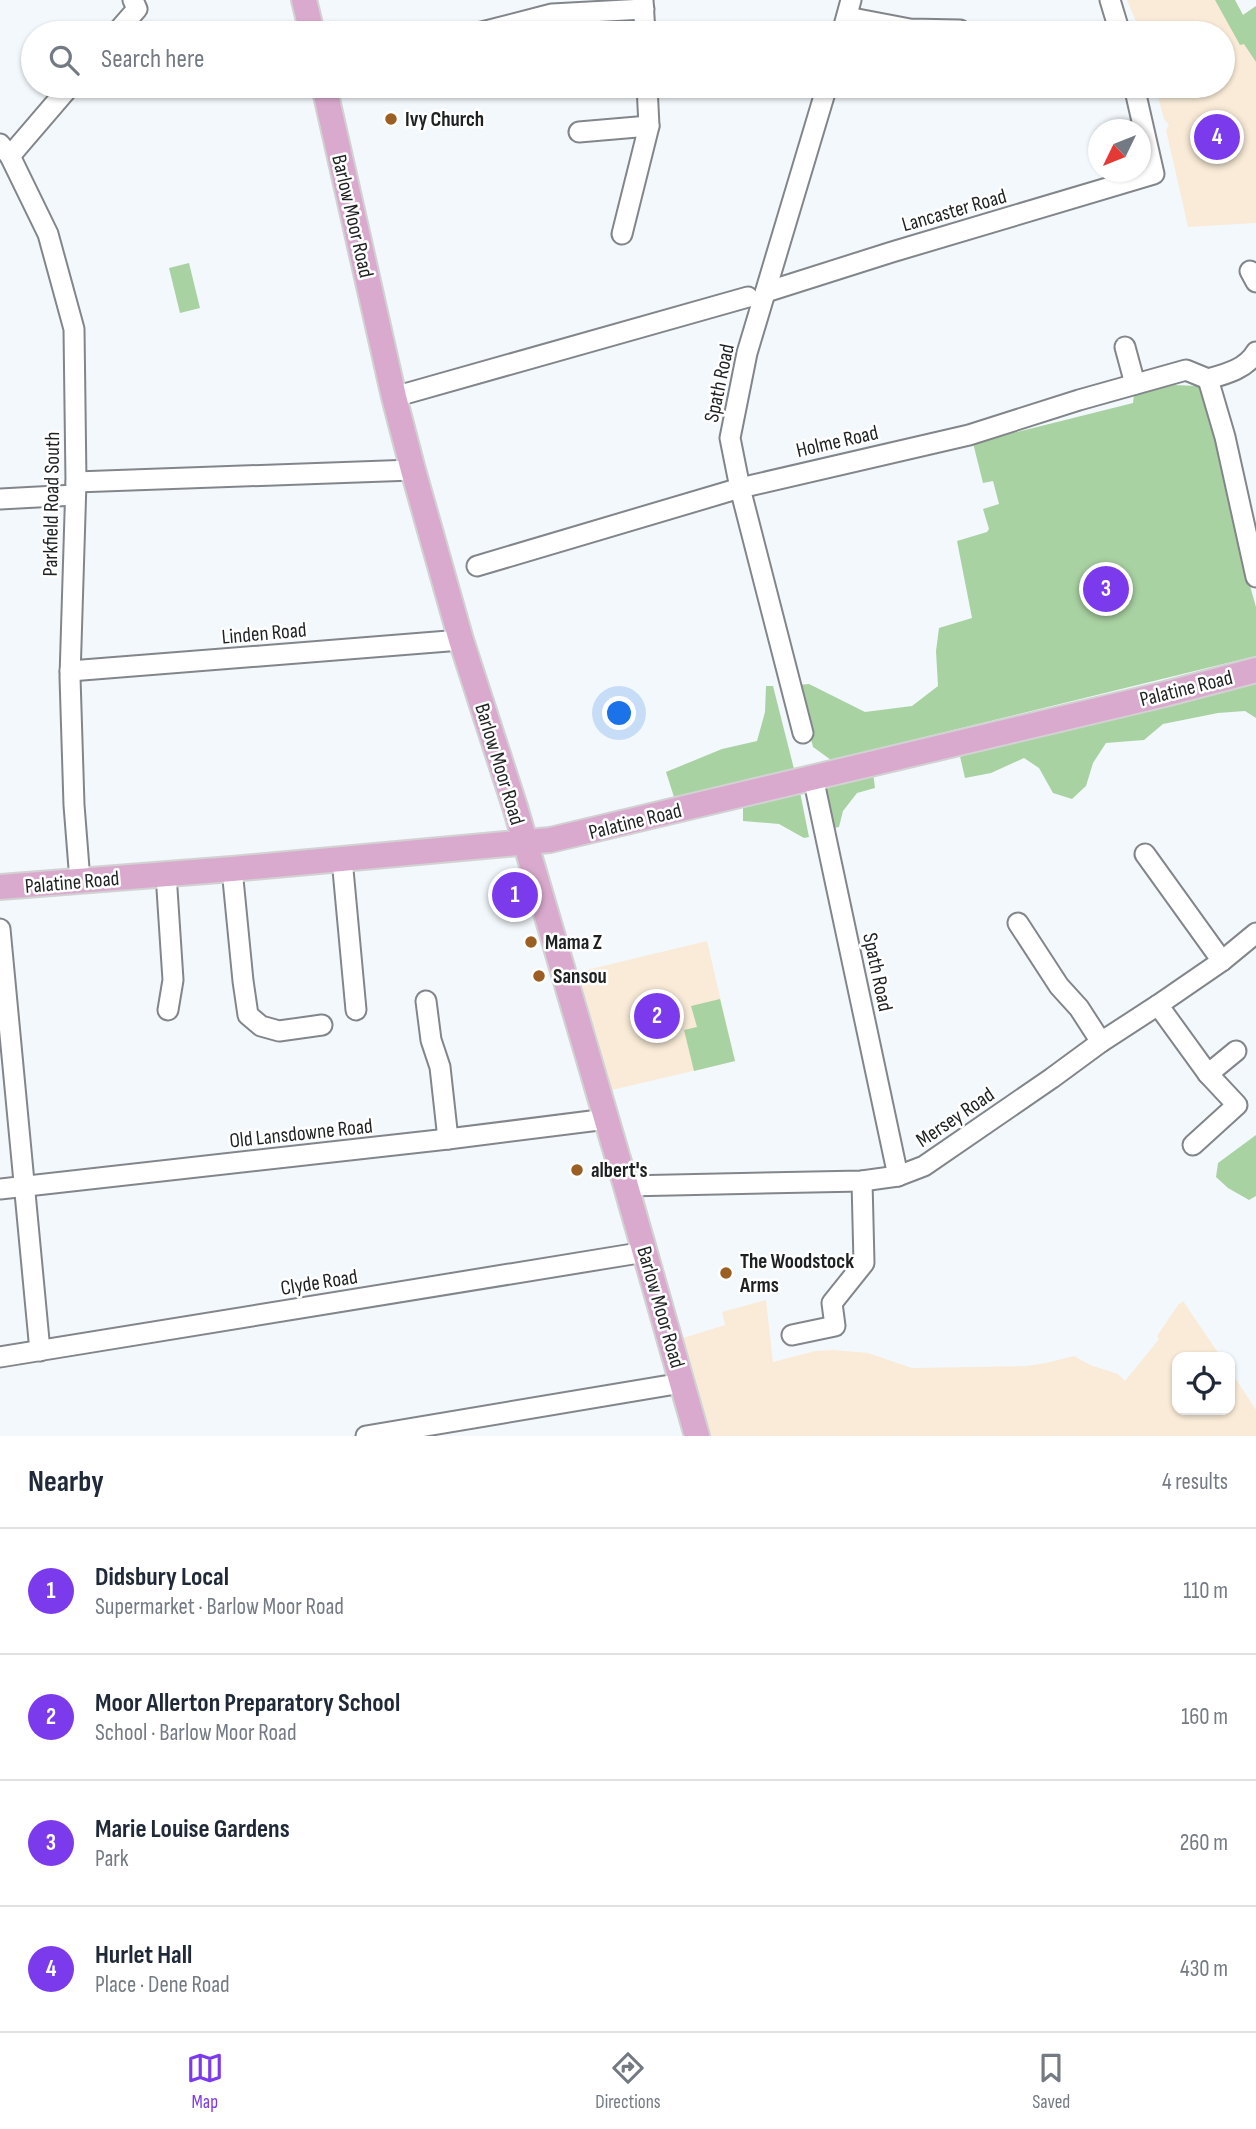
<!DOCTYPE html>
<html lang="en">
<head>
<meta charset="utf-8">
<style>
	:root { --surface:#fff; --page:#f6f6f7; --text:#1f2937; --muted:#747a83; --line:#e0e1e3; --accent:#7c3aed }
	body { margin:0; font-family:"Sofia Sans Condensed",sans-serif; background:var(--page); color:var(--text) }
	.controls { position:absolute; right:21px; bottom:21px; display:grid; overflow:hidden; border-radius:14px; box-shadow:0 2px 5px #0004 }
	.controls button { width:63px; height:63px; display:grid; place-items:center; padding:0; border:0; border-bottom:2px solid var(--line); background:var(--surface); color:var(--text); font:35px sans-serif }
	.compass { position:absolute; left:1088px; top:119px; width:63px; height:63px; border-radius:50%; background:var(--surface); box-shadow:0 2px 5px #0004; rotate:227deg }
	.you { position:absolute; left:620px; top:714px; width:24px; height:24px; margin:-18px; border:5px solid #fff; border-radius:50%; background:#1a73e8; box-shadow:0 0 0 10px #1a73e833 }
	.badge { display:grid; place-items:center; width:46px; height:46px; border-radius:50%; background:var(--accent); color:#fff; font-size:23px; font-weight:700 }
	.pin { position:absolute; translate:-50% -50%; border:4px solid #fff; box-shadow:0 2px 7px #0006 }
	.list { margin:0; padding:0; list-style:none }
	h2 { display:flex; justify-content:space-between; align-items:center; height:91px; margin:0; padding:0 28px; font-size:30px }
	h2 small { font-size:23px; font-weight:400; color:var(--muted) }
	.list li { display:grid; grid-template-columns:46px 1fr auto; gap:21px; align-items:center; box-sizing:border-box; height:126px; padding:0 28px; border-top:2px solid var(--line) }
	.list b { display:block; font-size:26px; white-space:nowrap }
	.list p { margin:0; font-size:23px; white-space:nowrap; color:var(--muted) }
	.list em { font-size:23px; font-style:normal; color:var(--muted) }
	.icon { flex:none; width:38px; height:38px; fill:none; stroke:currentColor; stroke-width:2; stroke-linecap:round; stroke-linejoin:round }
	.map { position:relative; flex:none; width:1256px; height:1436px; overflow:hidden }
	.search { position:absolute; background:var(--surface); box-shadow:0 2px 5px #0004; left:21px; right:21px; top:21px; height:77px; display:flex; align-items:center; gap:18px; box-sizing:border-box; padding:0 24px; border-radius:38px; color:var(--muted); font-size:26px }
	.sheet { height:595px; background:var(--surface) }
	nav { display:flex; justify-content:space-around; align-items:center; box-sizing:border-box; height:98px; border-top:2px solid var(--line); background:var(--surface); font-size:19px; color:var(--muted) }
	nav a { display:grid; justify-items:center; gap:4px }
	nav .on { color:var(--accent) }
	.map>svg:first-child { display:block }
</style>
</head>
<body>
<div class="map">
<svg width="1256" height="1436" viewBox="0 0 1256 1436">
	<rect width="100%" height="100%" fill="#f3f8fc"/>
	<g fill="#f9ebd7">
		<polygon points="1127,0 1235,0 1243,15 1256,6 1256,223 1188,227 1166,130 1169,125 1164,119 1155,86 1223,86 1223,33 1141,33"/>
		<polygon points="707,941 735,1061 612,1090 578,972"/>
		<polygon points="766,1300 773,1362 815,1351 834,1350 868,1353 912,1368 1026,1366 1046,1363 1074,1356 1090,1365 1118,1374 1125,1381 1159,1339 1157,1336 1178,1305 1183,1301 1221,1357 1177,1357 1177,1410 1230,1410 1230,1370 1256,1410 1256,1436 708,1436 680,1339 725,1325 722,1312"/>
	</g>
	<g fill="#a9d2a2">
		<polygon points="1215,0 1235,0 1243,15 1256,6 1256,62 1244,44 1240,45"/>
		<polygon points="189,263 200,308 180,313 169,268"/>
		<polygon points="1174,385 1199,386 1229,488 1245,568 1256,607 1256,656 831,760 813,747 797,685 809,684 865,712 912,706 938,686 936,651 939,628 972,618 957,541 987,532 989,529 983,509 999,504 993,481 983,483 973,443 1133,403 1134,394"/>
		<polygon points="1256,680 1256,718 1245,711 1218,713 1163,724 1144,740 1106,743 1093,763 1086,786 1072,799 1053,793 1039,768 1024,758 991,773 965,778 959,752"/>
		<polygon points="766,686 773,686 794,769 674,797 666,772 722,749 757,741 765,712"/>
		<polygon points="873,773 875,788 857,793 843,811 839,827 830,829 820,787"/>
		<polygon points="800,792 809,837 804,838 779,824 743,821 743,806"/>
		<polygon points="720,999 735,1061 694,1071 684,1030 697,1027 691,1006"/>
		<polygon points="1256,1135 1256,1196 1249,1200 1228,1188 1216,1177 1218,1163"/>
	</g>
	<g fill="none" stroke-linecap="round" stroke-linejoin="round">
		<g stroke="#82868a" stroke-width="23">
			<g id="minor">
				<polyline points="643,0 645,33"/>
				<polyline points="1110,0 1120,33"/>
				<polyline points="847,17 910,29 960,30"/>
				<polyline points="116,33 137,9 133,0"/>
				<polyline points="478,33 552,14 644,9"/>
				<polyline points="842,33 851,0"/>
				<polyline points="579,132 649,126"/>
				<polyline points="0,144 10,156 48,234 74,329 76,482 70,677 74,805 80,881"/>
				<polyline points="10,156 70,86"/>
				<polyline points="622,234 649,126 647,86"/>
				<polyline points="1250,271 1256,282"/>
				<polyline points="766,292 892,252 1154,174 1134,86"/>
				<polyline points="1125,347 1135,384"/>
				<polyline points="1208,379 1225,437 1256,577"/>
				<path d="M1208,379C1226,374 1246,369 1256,352"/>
				<polyline points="394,397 748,297"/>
				<polyline points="76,482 413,470"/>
				<polyline points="0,499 75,495"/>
				<polyline points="477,566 740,488 969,435 1079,400 1186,370 1208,379"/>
				<polyline points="70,671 461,640"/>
				<polyline points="803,733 740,488 730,438 747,353 827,86"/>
				<polyline points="813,777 898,1176"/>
				<polyline points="1145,854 1222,961"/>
				<polyline points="342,859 356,1010"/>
				<polyline points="232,869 243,981 248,1015 261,1026 279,1031 322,1025"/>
				<polyline points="166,874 173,980 168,1010"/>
				<polyline points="1018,923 1059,986 1079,1008 1101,1042"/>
				<polyline points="0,929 40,1351"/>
				<polyline points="426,1001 431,1040 440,1067 448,1139"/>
				<polyline points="1158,1005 1208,1074 1237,1105 1193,1145"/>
				<polyline points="1208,1074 1236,1051"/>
				<polyline points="626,1186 862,1181 898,1176 924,1166 1052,1078 1101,1042 1158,1005 1222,961 1256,933"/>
				<polyline points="0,1189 448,1139 607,1119"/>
				<polyline points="792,1335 835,1326 832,1303 864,1263 862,1181"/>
				<polyline points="0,1357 645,1252"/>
				<polyline points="366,1436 682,1383"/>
			</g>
		</g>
		<g stroke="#d2d2d3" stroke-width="28">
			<g id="major">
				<polyline points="304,0 312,33"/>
				<polyline points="324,86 394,397 413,470 461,640 515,807 626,1186 697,1436"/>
				<polyline points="0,887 232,869 550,840 1165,694 1256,670"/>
			</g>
		</g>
		<use href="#minor" stroke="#fff" stroke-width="19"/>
		<use href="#major" stroke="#daaace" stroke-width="24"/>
	</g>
	<g fill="#9c5f23" stroke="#fff" stroke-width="2.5">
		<circle cx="391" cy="119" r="7"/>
		<circle cx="531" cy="942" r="7"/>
		<circle cx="539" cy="976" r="7"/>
		<circle cx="577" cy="1170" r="7"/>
		<circle cx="726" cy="1273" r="7"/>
	</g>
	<g text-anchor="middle" stroke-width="5" stroke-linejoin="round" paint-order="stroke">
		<g font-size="21" font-weight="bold" fill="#1f2021" stroke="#fff" text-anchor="start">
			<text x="405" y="126">Ivy Church</text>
			<text x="545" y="949">Mama Z</text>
			<text x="553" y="983">Sansou</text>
			<text x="591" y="1177">albert's</text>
			<text x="740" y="1268">The Woodstock<tspan x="740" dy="24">Arms</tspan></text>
		</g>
		<g font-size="21" fill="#1f2021" stroke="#fff">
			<text transform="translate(954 210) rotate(-16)" y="7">Lancaster Road</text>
			<text transform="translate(353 216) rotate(77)" y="7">Barlow Moor Road</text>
			<text transform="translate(719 383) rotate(-78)" y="7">Spath Road</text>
			<text transform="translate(837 441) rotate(-13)" y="7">Holme Road</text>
			<text transform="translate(51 504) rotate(-89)" y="7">Parkfield Road South</text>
			<text transform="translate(264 633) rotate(-5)" y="7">Linden Road</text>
			<text transform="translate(1186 688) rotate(-14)" y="7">Palatine Road</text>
			<text transform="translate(500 764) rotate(73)" y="7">Barlow Moor Road</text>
			<text transform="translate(635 821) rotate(-14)" y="7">Palatine Road</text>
			<text transform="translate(72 882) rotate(-5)" y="7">Palatine Road</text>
			<text transform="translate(878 972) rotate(78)" y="7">Spath Road</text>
			<text transform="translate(955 1117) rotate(-34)" y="7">Mersey Road</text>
			<text transform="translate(301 1133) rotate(-6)" y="7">Old Lansdowne Road</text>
			<text transform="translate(319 1282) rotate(-9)" y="7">Clyde Road</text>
			<text transform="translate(661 1307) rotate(74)" y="7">Barlow Moor Road</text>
		</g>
	</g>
</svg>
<div class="controls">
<button><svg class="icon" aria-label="locate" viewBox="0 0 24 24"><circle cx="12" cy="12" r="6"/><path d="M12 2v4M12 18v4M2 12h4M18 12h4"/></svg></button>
</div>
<svg class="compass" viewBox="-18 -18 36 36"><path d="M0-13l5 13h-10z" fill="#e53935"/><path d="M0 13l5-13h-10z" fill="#747a83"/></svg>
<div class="you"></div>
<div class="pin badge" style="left:515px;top:895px">1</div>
<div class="pin badge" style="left:657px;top:1016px">2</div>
<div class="pin badge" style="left:1106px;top:589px">3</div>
<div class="pin badge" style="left:1217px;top:137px">4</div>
<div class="search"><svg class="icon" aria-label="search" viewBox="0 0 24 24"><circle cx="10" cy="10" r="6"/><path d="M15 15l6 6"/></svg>Search here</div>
</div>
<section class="sheet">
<h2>Nearby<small>4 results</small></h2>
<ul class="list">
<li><span class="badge">1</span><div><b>Didsbury Local</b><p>Supermarket · Barlow Moor Road</p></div><em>110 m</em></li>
<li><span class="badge">2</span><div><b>Moor Allerton Preparatory School</b><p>School · Barlow Moor Road</p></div><em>160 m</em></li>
<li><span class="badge">3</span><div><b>Marie Louise Gardens</b><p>Park</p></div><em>260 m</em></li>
<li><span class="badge">4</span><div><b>Hurlet Hall</b><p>Place · Dene Road</p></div><em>430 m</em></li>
</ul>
</section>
<nav>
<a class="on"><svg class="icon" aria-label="map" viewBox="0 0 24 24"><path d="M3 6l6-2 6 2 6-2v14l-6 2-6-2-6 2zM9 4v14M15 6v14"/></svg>Map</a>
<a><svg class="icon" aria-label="directions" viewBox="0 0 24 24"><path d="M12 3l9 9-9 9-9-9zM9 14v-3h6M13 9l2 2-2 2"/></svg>Directions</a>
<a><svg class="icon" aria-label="saved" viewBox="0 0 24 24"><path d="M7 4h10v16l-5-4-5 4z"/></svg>Saved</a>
</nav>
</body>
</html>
